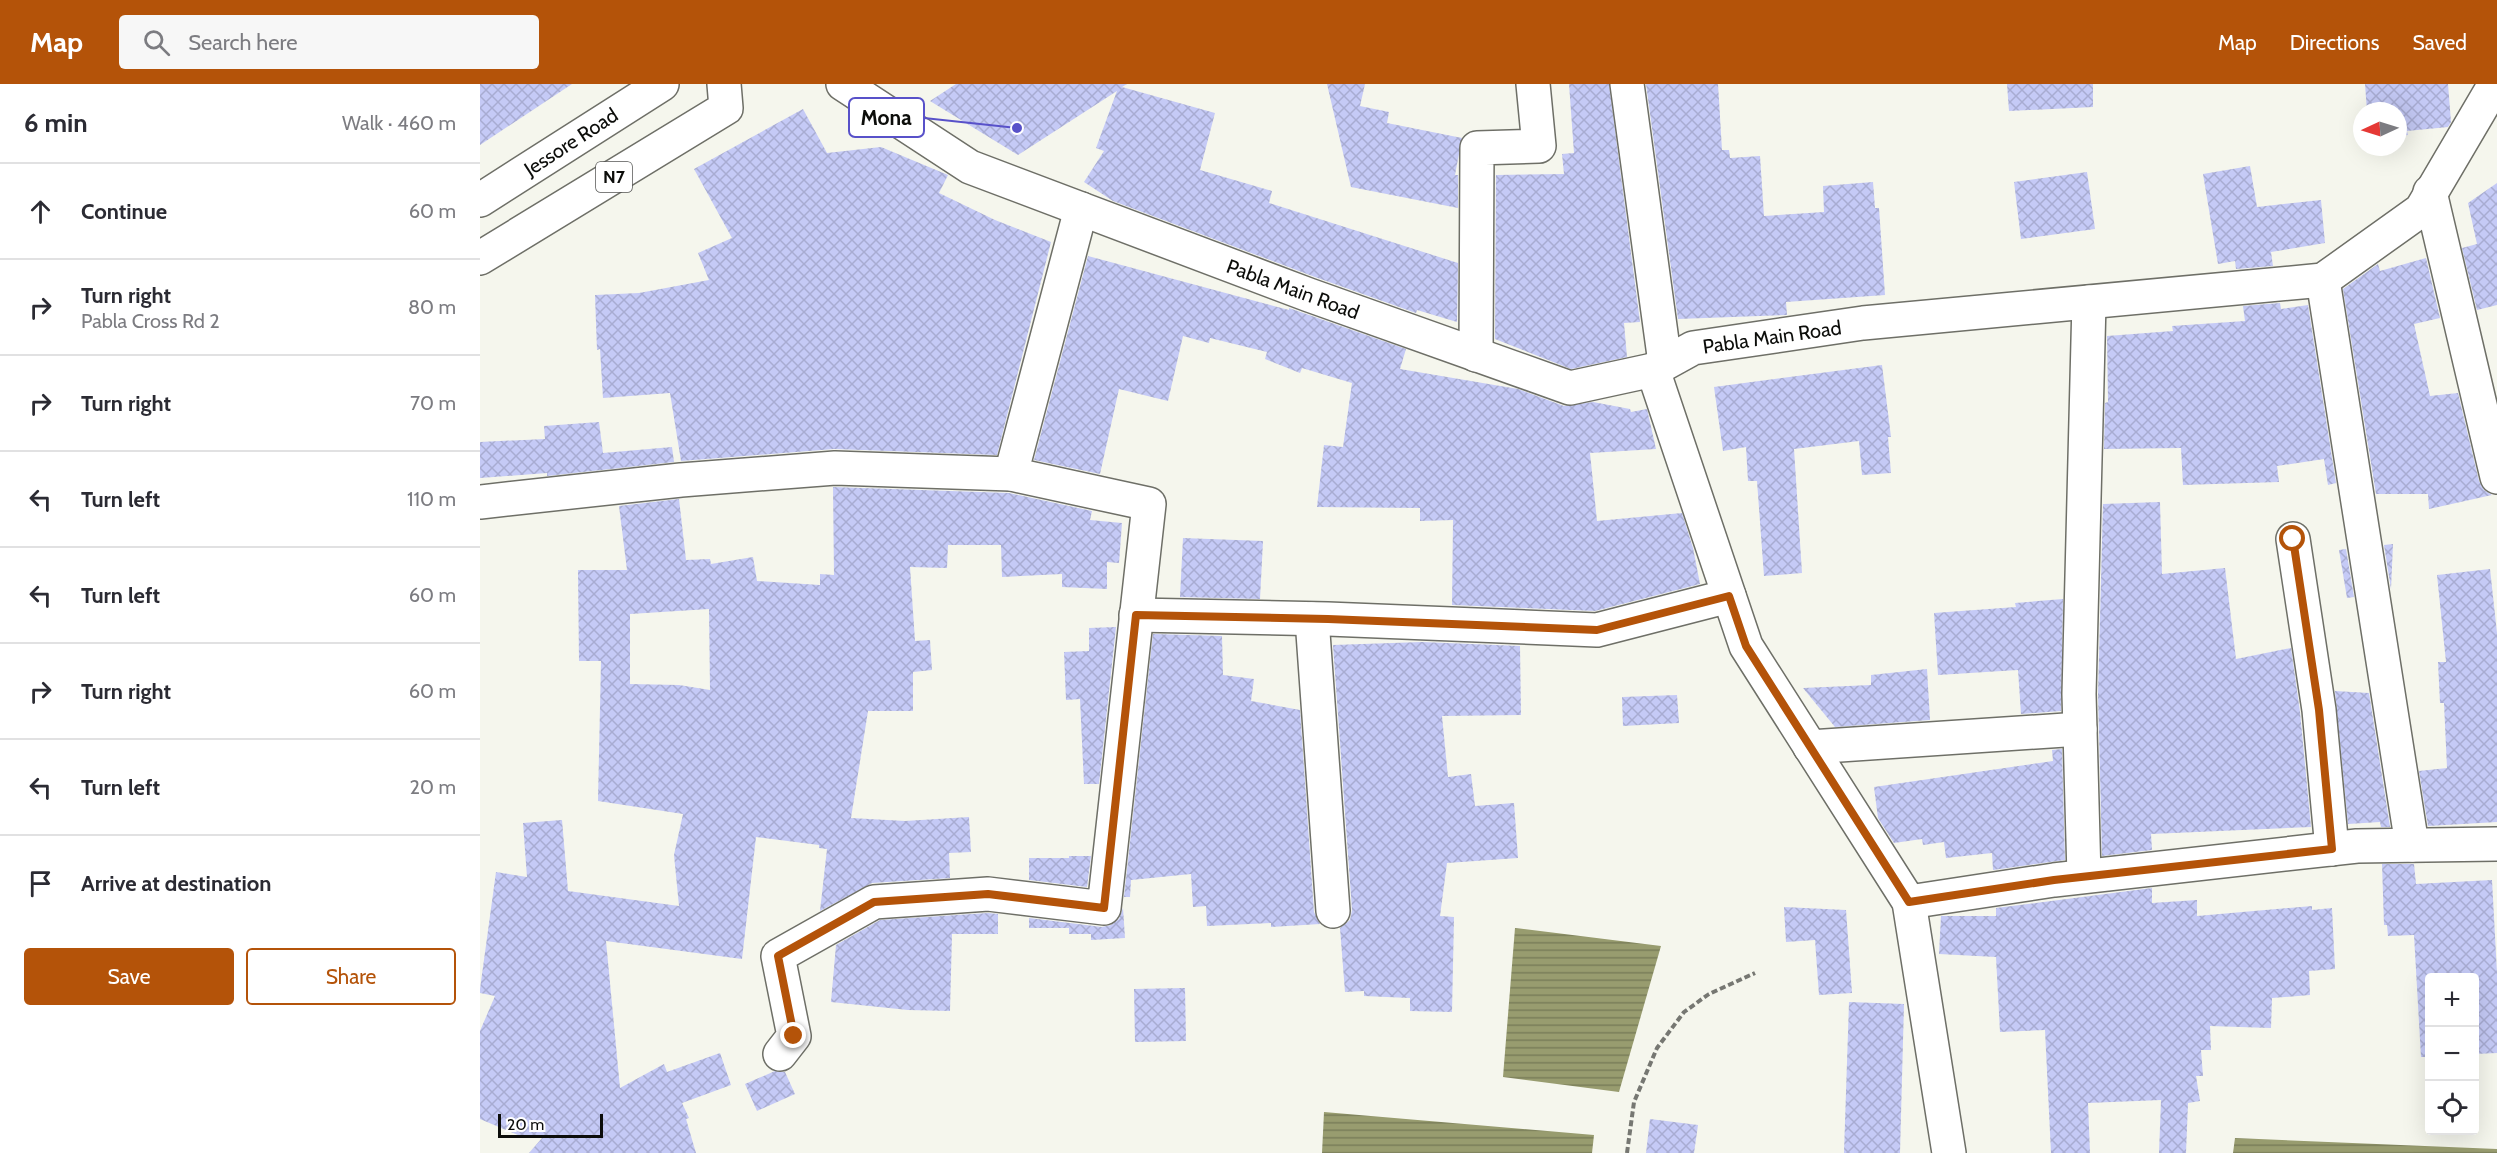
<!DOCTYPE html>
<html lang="en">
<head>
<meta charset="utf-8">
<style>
	:root { --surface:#fff; --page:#f7f7f7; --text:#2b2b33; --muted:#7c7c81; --line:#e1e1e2; --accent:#b45309 }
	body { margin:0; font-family:Cabin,sans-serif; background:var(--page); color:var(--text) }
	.controls { position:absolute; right:18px; bottom:18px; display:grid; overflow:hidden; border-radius:6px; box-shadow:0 6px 24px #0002 }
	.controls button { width:54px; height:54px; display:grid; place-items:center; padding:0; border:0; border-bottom:2px solid var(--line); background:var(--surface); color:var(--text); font:30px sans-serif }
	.compass { position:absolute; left:1873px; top:18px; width:54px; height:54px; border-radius:50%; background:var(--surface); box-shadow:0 6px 24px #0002; rotate:266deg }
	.scale { position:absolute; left:18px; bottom:15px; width:105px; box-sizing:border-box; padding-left:6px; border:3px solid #0c0d0a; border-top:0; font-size:16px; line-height:21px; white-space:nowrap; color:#0c0d0a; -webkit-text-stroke:4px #fff; paint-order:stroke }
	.stop { position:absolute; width:18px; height:18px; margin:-14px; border:4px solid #b45309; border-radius:50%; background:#fff }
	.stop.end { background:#b45309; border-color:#fff; box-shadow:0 2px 6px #0008 }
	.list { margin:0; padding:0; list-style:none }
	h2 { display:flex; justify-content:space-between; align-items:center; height:78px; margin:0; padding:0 24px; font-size:26px }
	h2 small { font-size:20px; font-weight:400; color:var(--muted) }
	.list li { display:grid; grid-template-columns:39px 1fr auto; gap:18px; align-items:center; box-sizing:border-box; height:96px; padding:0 24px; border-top:2px solid var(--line) }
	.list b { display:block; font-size:22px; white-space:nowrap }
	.list p { margin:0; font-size:20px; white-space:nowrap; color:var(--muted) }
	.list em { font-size:20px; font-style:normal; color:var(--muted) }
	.actions { display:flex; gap:12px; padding:18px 24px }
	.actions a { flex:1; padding:14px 0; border:2px solid var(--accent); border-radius:6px; text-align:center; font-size:21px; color:var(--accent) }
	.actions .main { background:var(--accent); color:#fff }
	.icon { flex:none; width:33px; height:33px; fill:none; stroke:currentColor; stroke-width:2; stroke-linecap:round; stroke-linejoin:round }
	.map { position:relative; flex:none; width:2017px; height:1069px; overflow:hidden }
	header { display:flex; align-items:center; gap:36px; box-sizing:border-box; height:84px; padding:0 30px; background:var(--accent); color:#fff }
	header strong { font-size:28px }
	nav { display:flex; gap:33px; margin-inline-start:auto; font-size:21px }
	.search { width:420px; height:54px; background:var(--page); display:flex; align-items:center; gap:15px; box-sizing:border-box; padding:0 21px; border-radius:6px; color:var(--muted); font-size:22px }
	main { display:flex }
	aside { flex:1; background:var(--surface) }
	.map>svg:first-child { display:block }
</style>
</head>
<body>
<header>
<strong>Map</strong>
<div class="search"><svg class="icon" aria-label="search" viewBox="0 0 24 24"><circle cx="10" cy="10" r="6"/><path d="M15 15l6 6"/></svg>Search here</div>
<nav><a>Map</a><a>Directions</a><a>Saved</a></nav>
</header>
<main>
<aside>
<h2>6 min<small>Walk · 460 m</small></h2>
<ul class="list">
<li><svg class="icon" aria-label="ahead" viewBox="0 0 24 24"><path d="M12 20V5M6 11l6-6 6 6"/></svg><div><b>Continue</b></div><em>60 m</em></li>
<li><svg class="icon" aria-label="right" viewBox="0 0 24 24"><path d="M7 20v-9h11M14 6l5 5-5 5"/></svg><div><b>Turn right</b><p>Pabla Cross Rd 2</p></div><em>80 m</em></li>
<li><svg class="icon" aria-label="right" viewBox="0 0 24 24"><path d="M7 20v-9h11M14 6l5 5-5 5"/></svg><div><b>Turn right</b></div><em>70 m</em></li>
<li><svg class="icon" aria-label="left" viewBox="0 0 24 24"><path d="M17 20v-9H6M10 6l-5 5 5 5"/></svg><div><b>Turn left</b></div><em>110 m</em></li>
<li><svg class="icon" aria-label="left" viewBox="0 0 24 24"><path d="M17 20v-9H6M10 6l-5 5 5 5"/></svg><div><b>Turn left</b></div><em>60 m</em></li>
<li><svg class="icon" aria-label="right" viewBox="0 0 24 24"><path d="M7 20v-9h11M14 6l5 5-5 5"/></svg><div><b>Turn right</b></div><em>60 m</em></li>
<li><svg class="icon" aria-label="left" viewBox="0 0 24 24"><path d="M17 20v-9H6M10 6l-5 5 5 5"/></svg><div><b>Turn left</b></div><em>20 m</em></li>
<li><svg class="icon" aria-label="arrive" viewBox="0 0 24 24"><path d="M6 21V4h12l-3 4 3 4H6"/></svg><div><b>Arrive at destination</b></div></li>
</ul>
<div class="actions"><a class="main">Save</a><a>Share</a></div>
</aside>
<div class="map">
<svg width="2017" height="1069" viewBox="0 0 2017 1069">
	<defs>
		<pattern id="water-rules" width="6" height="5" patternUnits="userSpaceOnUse" patternTransform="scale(1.5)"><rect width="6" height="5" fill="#989c6f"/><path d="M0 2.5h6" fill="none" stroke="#7a7e59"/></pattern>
		<pattern id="building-cross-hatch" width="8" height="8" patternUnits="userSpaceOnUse" patternTransform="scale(1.5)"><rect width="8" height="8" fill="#c5caf6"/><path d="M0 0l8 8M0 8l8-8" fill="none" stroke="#a8acd2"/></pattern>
	</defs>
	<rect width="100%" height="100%" fill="#f5f6ed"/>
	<g fill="url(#water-rules)">
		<polygon points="1035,844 1181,862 1139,1008 1023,993"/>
		<polygon points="844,1028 1114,1051 1112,1069 842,1069"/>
		<polygon points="1755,1054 2017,1065 2017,1069 1753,1069"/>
	</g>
	<g fill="url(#building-cross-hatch)" fill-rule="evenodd">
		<polygon points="0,0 92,0 0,61"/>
		<polygon points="476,0 647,0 642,3 735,29 720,86 792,107 789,119 978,179 977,238 937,226 936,229 835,193 633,117 604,98 624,67 616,64 637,7 538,71 450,17"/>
		<polygon points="847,0 885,0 880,22 909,28 907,39 982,54 975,91 978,91 978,124 871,103"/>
		<polygon points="1089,0 1129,0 1160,238 1144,239 1147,273 1091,285 1015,255 1016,91 1084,90 1082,70 1094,69"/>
		<polygon points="1166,0 1238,0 1242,66 1249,66 1250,74 1280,72 1284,132 1344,128 1343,102 1393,98 1395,124 1399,124 1405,211 1306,218 1307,231 1198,235"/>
		<polygon points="1527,0 1613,0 1613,23 1529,27"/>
		<polygon points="1885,0 1968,0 1971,38 1968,43 1927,47 1928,51 1918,52 1918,27 1887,27"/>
		<polygon points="323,25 347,69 401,63 468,91 459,109 515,136 571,158 517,371 354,365 201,377 190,309 123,314 120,265 117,266 115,211 159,209 229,196 218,169 252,154 214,85"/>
		<polygon points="1770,82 1777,123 1841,116 1845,159 1791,168 1793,182 1756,185 1755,177 1738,180 1723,90"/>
		<polygon points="1607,88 1615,145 1541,155 1534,98"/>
		<polygon points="2017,99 2017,221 1997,226 1982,164 1997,160 1988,119"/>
		<polygon points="608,172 809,226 809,224 926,265 920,285 1038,305 1084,322 1113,318 1150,325 1151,328 1167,325 1176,365 1110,369 1117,437 1202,429 1213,464 1220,500 1115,527 972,521 973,436 940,437 940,424 837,423 844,361 863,363 872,299 822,284 820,289 785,275 787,268 730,254 729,259 703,252 688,317 639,305 620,390 554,376"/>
		<polygon points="1946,174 1960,234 1934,240 1950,312 1978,309 1999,397 2004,406 2012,411 1949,425 1948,410 1896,410 1863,205 1898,180 1900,187"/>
		<polygon points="1800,219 1801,225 1828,221 1856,399 1848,401 1844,375 1797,382 1799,398 1703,401 1701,364 1624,365 1625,319 1628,318 1627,252 1693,247 1692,242 1765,237 1763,222"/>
		<polygon points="1402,281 1411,353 1408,353 1411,389 1382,391 1379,357 1314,365 1322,489 1284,492 1277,397 1268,397 1266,363 1243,367 1234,303"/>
		<polygon points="119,338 123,369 192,363 194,378 67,392 67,389 0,394 0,358 65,355 64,342"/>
		<path d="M353,403L529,409L612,427L610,436L642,439L639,479L627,478V505L582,503V490L522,493L521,461H468L467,484L430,483L435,557L450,556L452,586L433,588V627H388L371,734L425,737L489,733L491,768L469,769L470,794L392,799L340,827L347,765L339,764V761L276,753L262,875L126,857L140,1004L184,980L187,988L240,969L251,1001L202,1019L209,1034L206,1035L216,1069H49L62,1054H45L0,1035V947L15,912L0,909V905L16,788L47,793L43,739L82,736L88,807L199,822L194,771L203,730L118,717L121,577H99L98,486H147L139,422L199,415L206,476L230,475L231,480L273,473L277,497L340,501V490L354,491ZM229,525L230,606L199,601L150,600V530Z"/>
		<polygon points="1680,418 1682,490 1745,484 1756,575 1811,564 1820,628 1831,743 1671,750 1672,766 1622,772 1618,610 1623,420"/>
		<polygon points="703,454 783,457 780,515 700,513"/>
		<polygon points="1913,460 1911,505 1904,461"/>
		<polygon points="1866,465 1874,513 1867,514 1859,466"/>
		<polygon points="2010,485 2017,549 2017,738 1948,742 1939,687 1967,684 1964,619 1960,619 1958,578 1966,578 1957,491"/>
		<polygon points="1583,515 1581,627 1541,630 1538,586 1458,591 1454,529 1536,523 1535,519"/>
		<polygon points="636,543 619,700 604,700 600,615 586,616 584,568 609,567 609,544"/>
		<polygon points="673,550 742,552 743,591 774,595 771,617 820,626 834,828 840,840 791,843 791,839 727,842 726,822 713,823 711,790 651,796 650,813 644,813"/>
		<polygon points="942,558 1040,562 1041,631 962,632 968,693 991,690 995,722 1034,719 1038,774 967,779 960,832 974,833 972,928 930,927 930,914 884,912 884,907 865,908 860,844 870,836 872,826 853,561"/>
		<polygon points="1447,585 1450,636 1355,643 1323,604 1391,601 1391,591"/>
		<polygon points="1855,607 1889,609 1910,743 1901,743 1900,738 1868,740"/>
		<polygon points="1197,611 1199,639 1143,642 1142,613"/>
		<polygon points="1582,665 1585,776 1513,786 1512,769 1466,774 1464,758 1443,761 1442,755 1414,759 1398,734 1394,703 1573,677 1572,666"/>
		<polygon points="589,772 611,772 607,803 549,796 549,774 589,774"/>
		<polygon points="1902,780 1934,780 1936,800 2012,796 2017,889 2017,969 1995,970 1995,894 1950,894 1950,973 1941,973 1934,851 1908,852 1907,841 1904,841"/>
		<polygon points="1672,804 1672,819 1717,816 1717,832 1832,822 1832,826 1852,824 1855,885 1829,887 1830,911 1792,914 1791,944 1730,942 1731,966 1721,966 1723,992 1716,992 1720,1017 1708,1019 1706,1069 1679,1069 1681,1016 1608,1019 1610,1069 1571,1069 1565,946 1520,948 1516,873 1459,870 1461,832 1516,832 1516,824"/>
		<polygon points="1304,823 1366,826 1372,909 1339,911 1335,856 1306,858"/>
		<polygon points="643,824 645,854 611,856 611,850 589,850 589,844 549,844 549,834 622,843 631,841 639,835"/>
		<polygon points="508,829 518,830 518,850 472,850 470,927 428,926 351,918 356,861 400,836"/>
		<polygon points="705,904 706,957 655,958 654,905"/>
		<polygon points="1369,918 1424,920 1420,1069 1364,1069"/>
		<polygon points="295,987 305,988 315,1010 277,1027 265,1000"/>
		<polygon points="1170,1035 1218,1041 1214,1069 1166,1069"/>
	</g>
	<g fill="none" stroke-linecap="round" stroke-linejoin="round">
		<g stroke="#6e6f67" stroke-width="36">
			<g id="minor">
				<polyline points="363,0 490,83 829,211 1090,304 1173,286 1213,264 1383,239 1843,196 1941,126 2015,0"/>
				<polyline points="1147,0 1185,279"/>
				<polyline points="1950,108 2017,393"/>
				<polyline points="1843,196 1932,761"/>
				<polyline points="996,271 997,64 1059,62 1053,0"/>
				<polyline points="1173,286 1266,562 1429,818 1469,1069"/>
				<polyline points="0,418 201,396 355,384 531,390"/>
				<polyline points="1813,455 1839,626 1852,765"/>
				<polyline points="656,531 848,535 1117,546 1249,512"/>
				<polyline points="832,535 853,827"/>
				<polyline points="1330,663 1600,645"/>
				<polyline points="1604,792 1599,610 1609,218"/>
				<polyline points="1429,818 1574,796 1877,762 2017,760"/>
				<polyline points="300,970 314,952 298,872 394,818 508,810 624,824 669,420 531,390 601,125"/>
			</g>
		</g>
		<g stroke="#6e6f67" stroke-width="36">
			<g id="highway">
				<polyline points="0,116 182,0"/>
				<polyline points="0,174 246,24 244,0"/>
			</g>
		</g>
		<polyline stroke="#767772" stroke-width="4" stroke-dasharray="6 3" stroke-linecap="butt" points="1147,1069 1154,1018 1177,964 1204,928 1229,910 1275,889"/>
		<use href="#minor" stroke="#fff" stroke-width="33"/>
		<use href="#highway" stroke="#fff" stroke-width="33"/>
	</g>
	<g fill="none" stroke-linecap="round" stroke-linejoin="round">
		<polyline stroke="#b45309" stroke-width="8" points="314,952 298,872 394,818 508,810 624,824 656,531 848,535 1117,546 1249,512 1266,562 1429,818 1574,796 1852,765 1839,626 1813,455"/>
	</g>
	<g text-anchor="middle" stroke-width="5" stroke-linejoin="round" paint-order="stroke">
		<rect fill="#fff" stroke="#555654" stroke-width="1.5" x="116" y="78" width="36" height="30" rx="4.5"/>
		<g font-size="18" font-weight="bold" fill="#0c0d0a">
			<text x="134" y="99">N7</text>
		</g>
		<g font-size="20" fill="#0c0d0a" stroke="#fff">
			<text transform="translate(91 58) rotate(-33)" y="7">Jessore Road</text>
			<text transform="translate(813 205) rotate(20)" y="7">Pabla Main Road</text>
			<text transform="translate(1292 253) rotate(-8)" y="7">Pabla Main Road</text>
		</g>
	</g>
	<path fill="none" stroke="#5851c9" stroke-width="2" d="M537 44L444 34"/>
	<circle fill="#5851c9" stroke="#fff" stroke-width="2" cx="537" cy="44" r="6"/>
	<rect fill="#fff" stroke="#5851c9" stroke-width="2" x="369" y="14" width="75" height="39" rx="6"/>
	<g font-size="21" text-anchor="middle" font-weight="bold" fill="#0c0d0a">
		<text x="406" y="41">Mona</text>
	</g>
</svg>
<div class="controls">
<button>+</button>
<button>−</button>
<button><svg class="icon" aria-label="locate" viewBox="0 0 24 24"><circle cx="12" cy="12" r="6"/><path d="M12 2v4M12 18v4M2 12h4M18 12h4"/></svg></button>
</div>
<svg class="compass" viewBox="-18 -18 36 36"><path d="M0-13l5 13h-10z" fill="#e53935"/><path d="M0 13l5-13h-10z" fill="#7c7c81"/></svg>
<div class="scale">20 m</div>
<div class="stop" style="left:1813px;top:455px"></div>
<div class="stop end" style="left:314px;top:952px"></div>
</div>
</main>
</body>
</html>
